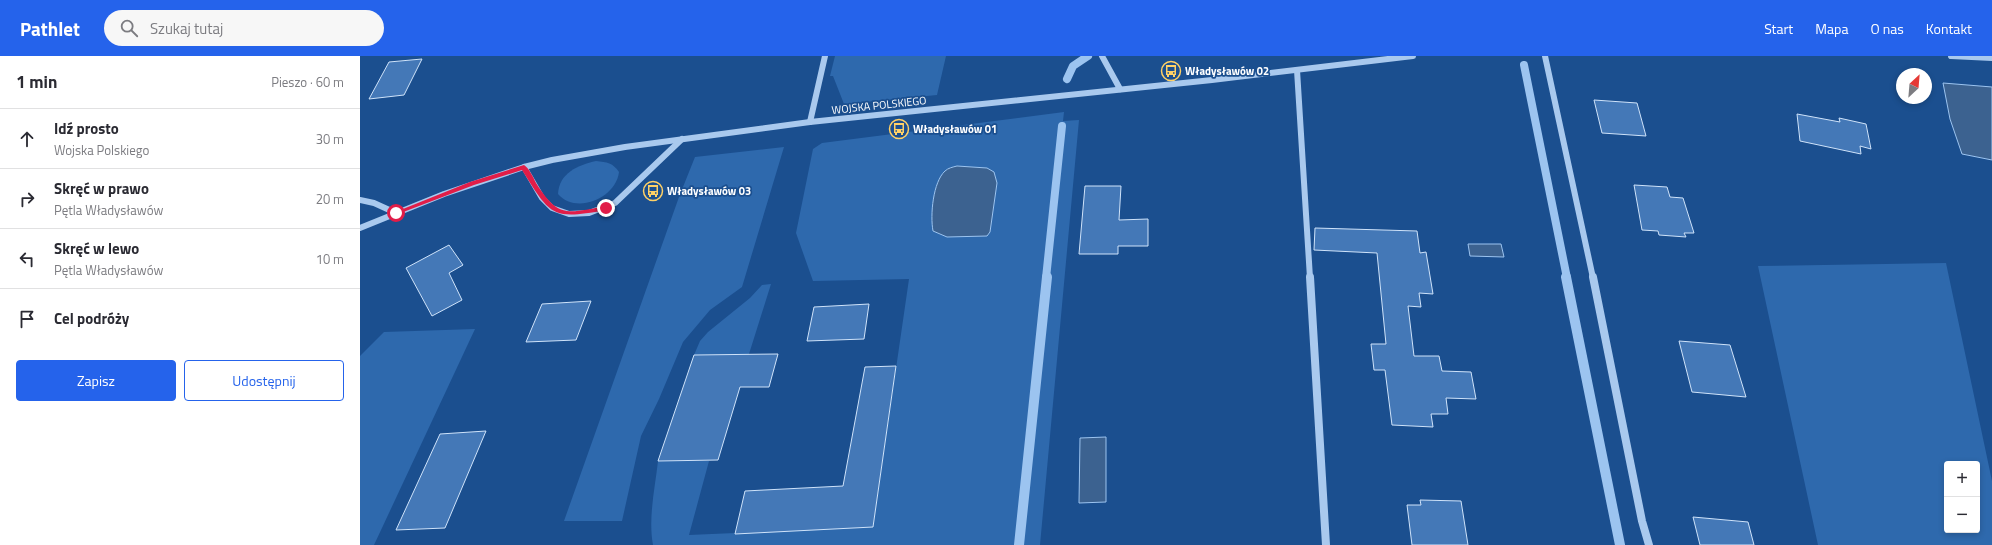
<!DOCTYPE html>
<html lang="pl">
<head>
<meta charset="utf-8">
<style>
	:root { --surface:#fff; --page:#f7f7f7; --text:#2b2b33; --muted:#7c7c81; --line:#e1e1e2; --accent:#2563eb }
	body { margin:0; font-family:"Titillium Web",sans-serif; background:var(--page); color:var(--text) }
	.controls { position:absolute; right:12px; bottom:12px; display:grid; overflow:hidden; border-radius:4px; box-shadow:0 2px 6px #0003 }
	.controls button { width:36px; height:36px; display:grid; place-items:center; padding:0; border:0; border-bottom:1px solid var(--line); background:var(--surface); color:var(--text); font:20px sans-serif }
	.compass { position:absolute; left:1536px; top:12px; width:36px; height:36px; border-radius:50%; background:var(--surface); box-shadow:0 2px 6px #0003; rotate:26deg }
	.stop { position:absolute; width:12px; height:12px; margin:-9px; border:3px solid #e11d48; border-radius:50%; background:#fff }
	.stop.end { background:#e11d48; border-color:#fff; box-shadow:0 1px 4px #0008 }
	.list { margin:0; padding:0; list-style:none }
	h2 { display:flex; justify-content:space-between; align-items:center; height:52px; margin:0; padding:0 16px; font-size:17px }
	h2 small { font-size:13px; font-weight:400; color:var(--muted) }
	.list li { display:grid; grid-template-columns:26px 1fr auto; gap:12px; align-items:center; box-sizing:border-box; height:60px; padding:0 16px; border-top:1px solid var(--line) }
	.list b { display:block; font-size:15px; white-space:nowrap }
	.list p { margin:0; font-size:13px; white-space:nowrap; color:var(--muted) }
	.list em { font-size:13px; font-style:normal; color:var(--muted) }
	.actions { display:flex; gap:8px; padding:12px 16px }
	.actions a { flex:1; padding:9px 0; border:1px solid var(--accent); border-radius:4px; text-align:center; font-size:14px; color:var(--accent) }
	.actions .main { background:var(--accent); color:#fff }
	.icon { flex:none; width:22px; height:22px; fill:none; stroke:currentColor; stroke-width:2; stroke-linecap:round; stroke-linejoin:round }
	.map { position:relative; flex:none; width:1632px; height:489px; overflow:hidden }
	header { display:flex; align-items:center; gap:24px; box-sizing:border-box; height:56px; padding:0 20px; background:var(--accent); color:#fff }
	header strong { font-size:19px }
	nav { display:flex; gap:22px; margin-inline-start:auto; font-size:14px }
	.search { width:280px; height:36px; background:var(--page); display:flex; align-items:center; gap:10px; box-sizing:border-box; padding:0 14px; border-radius:22px; color:var(--muted); font-size:15px }
	main { display:flex }
	aside { flex:1; background:var(--surface) }
	.map>svg:first-child { display:block }
</style>
</head>
<body>
<header>
<strong>Pathlet</strong>
<div class="search"><svg class="icon" aria-label="search" viewBox="0 0 24 24"><circle cx="10" cy="10" r="6"/><path d="M15 15l6 6"/></svg>Szukaj tutaj</div>
<nav><a>Start</a><a>Mapa</a><a>O nas</a><a>Kontakt</a></nav>
</header>
<main>
<aside>
<h2>1 min<small>Pieszo · 60 m</small></h2>
<ul class="list">
<li><svg class="icon" aria-label="ahead" viewBox="0 0 24 24"><path d="M12 20V5M6 11l6-6 6 6"/></svg><div><b>Idź prosto</b><p>Wojska Polskiego</p></div><em>30 m</em></li>
<li><svg class="icon" aria-label="right" viewBox="0 0 24 24"><path d="M7 20v-9h11M14 6l5 5-5 5"/></svg><div><b>Skręć w prawo</b><p>Pętla Władysławów</p></div><em>20 m</em></li>
<li><svg class="icon" aria-label="left" viewBox="0 0 24 24"><path d="M17 20v-9H6M10 6l-5 5 5 5"/></svg><div><b>Skręć w lewo</b><p>Pętla Władysławów</p></div><em>10 m</em></li>
<li><svg class="icon" aria-label="arrive" viewBox="0 0 24 24"><path d="M6 21V4h12l-3 4 3 4H6"/></svg><div><b>Cel podróży</b></div></li>
</ul>
<div class="actions"><a class="main">Zapisz</a><a>Udostępnij</a></div>
</aside>
<div class="map">
<svg width="1632" height="489" viewBox="0 0 1632 489">
	<rect width="100%" height="100%" fill="#1b4f8f"/>
	<g fill="#2e69ad" fill-rule="evenodd">
		<polygon points="475,0 586,0 577,39 484,48 473,20 470,20"/>
		<path d="M704,56L703,65L719,64L680,489H293C288,462 295,432 298,405H349L329,479L513,471L549,223L453,225L436,177L453,93L462,87Z"/>
		<polygon points="424,91 382,231 350,254 323,286 299,343 281,380 262,465 204,465 319,141 335,101"/>
		<path d="M236,105C247,106 253,107 259,116C256,142 216,159 198,138C199,117 218,109 236,105Z"/>
		<path d="M1586,207L1632,425V489H1458L1398,210ZM1587,408H1617V474H1587Z"/>
		<polygon points="411,228 389,298 334,299 340,285 348,276 390,242 402,229"/>
		<polygon points="115,273 14,489 0,489 0,300 24,276"/>
	</g>
	<g fill="#3c6290" stroke="#9cc4f0">
		<polygon points="1583,27 1632,31 1632,104 1602,98 1590,63"/>
		<path d="M597,110L627,112L634,116L637,127L630,176L627,180L587,181L573,175C570,159 573,126 585,115C588,112 593,111 597,110Z"/>
		<polygon points="1108,188 1141,188 1144,201 1110,200"/>
		<polygon points="746,381 746,446 719,447 720,382"/>
	</g>
	<g fill="none" stroke-linecap="round" stroke-linejoin="round">
		<g stroke="#9cc4f0" stroke-width="8">
			<polyline points="1164,9 1207,222"/>
			<polyline points="707,23 713,10 728,0"/>
			<polyline points="686,222 702,70"/>
		</g>
		<g stroke="#9cc4f0" stroke-width="10">
			<polyline points="1206,221 1260,489"/>
			<polyline points="659,489 687,221"/>
		</g>
	</g>
	<g fill="#4478b7" stroke="#cfe3fa">
		<polygon points="62,3 44,39 9,43 29,6"/>
		<polygon points="1234,44 1277,47 1286,80 1242,77"/>
		<polygon points="1437,58 1480,66 1479,62 1506,68 1511,93 1500,90 1501,98 1440,85"/>
		<polygon points="1274,129 1307,131 1310,141 1323,142 1334,177 1324,177 1326,181 1299,179 1298,175 1282,174"/>
		<polygon points="725,130 761,130 759,164 788,163 788,190 758,190 758,198 719,198"/>
		<polygon points="955,172 1057,175 1060,197 1066,196 1073,238 1059,237 1061,251 1048,250 1054,300 1079,300 1082,315 1111,316 1116,343 1086,342 1088,358 1071,358 1073,371 1032,369 1025,314 1014,314 1011,288 1026,288 1017,197 954,194"/>
		<polygon points="89,189 103,209 89,217 102,244 72,260 46,212"/>
		<polygon points="231,245 216,284 166,286 182,248"/>
		<polygon points="509,248 504,283 447,285 454,251"/>
		<polygon points="1319,285 1370,289 1386,341 1332,336"/>
		<polygon points="418,298 409,331 380,331 358,404 298,405 334,299"/>
		<polygon points="536,310 513,471 375,478 385,435 483,430 505,311"/>
		<polygon points="126,375 85,472 36,474 80,378"/>
		<polygon points="1060,444 1101,445 1108,489 1052,489 1047,449 1061,449"/>
		<polygon points="1333,461 1388,466 1394,489 1340,489"/>
	</g>
	<g fill="none" stroke-linecap="round" stroke-linejoin="round">
		<g stroke="#a9c9ee" stroke-width="6">
			<polyline points="742,0 760,33"/>
			<polyline points="1185,0 1233,222"/>
			<polyline points="1591,0 1632,2"/>
			<polyline points="937,14 950,222"/>
			<polyline points="450,66 465,0"/>
			<polyline points="164,111 182,142 192,152 209,158 229,157 255,147 322,83"/>
			<polyline points="0,144 14,147 36,157"/>
			<polyline points="0,172 84,138 164,111 192,104 265,91 450,66 852,24 1053,0"/>
		</g>
		<g stroke="#a9c9ee" stroke-width="8">
			<polyline points="950,221 966,489"/>
			<polyline points="1233,221 1282,465 1289,489"/>
		</g>
	</g>
	<path fill="#e11d48" d="M164,109C169,112 173,121 176,127C199,163 207,157 246,150L249,152L246,154C191,164 191,160 162,114L114,129L38,158L33,157L110,126Z"/>
	<defs>
		<g id="bus-ring" transform="scale(1)"><circle r="9.5" fill="#1b4f8f" stroke="#ffd166" stroke-width="1.5"/><path d="M-5-6H5V4H4V6H2V4H-2V6H-4V4H-5ZM-3.5-4V0h7V-4ZM-3.5 1.2v1.5H-2V1.2ZM2 1.2v1.5H3.5V1.2Z" fill="#ffd166"/></g>
	</defs>
	<g fill-rule="evenodd">
		<use href="#bus-ring" x="811" y="15"/>
		<use href="#bus-ring" x="539" y="73"/>
		<use href="#bus-ring" x="293" y="135"/>
	</g>
	<g text-anchor="middle" stroke-width="3.5" stroke-linejoin="round" paint-order="stroke">
		<g font-size="11" font-weight="bold" fill="#fff" stroke="#1b4f8f" text-anchor="start">
			<text x="825" y="19">Władysławów 02</text>
			<text x="553" y="77">Władysławów 01</text>
			<text x="307" y="139">Władysławów 03</text>
		</g>
		<g font-size="11" fill="#fff" stroke="#1b4f8f">
			<text transform="translate(519 49) rotate(-6)" y="4">WOJSKA POLSKIEGO</text>
		</g>
	</g>
</svg>
<div class="controls">
<button>+</button>
<button>−</button>
</div>
<svg class="compass" viewBox="-18 -18 36 36"><path d="M0-13l5 13h-10z" fill="#e53935"/><path d="M0 13l5-13h-10z" fill="#7c7c81"/></svg>
<div class="stop" style="left:36px;top:157px"></div>
<div class="stop end" style="left:246px;top:152px"></div>
</div>
</main>
</body>
</html>
